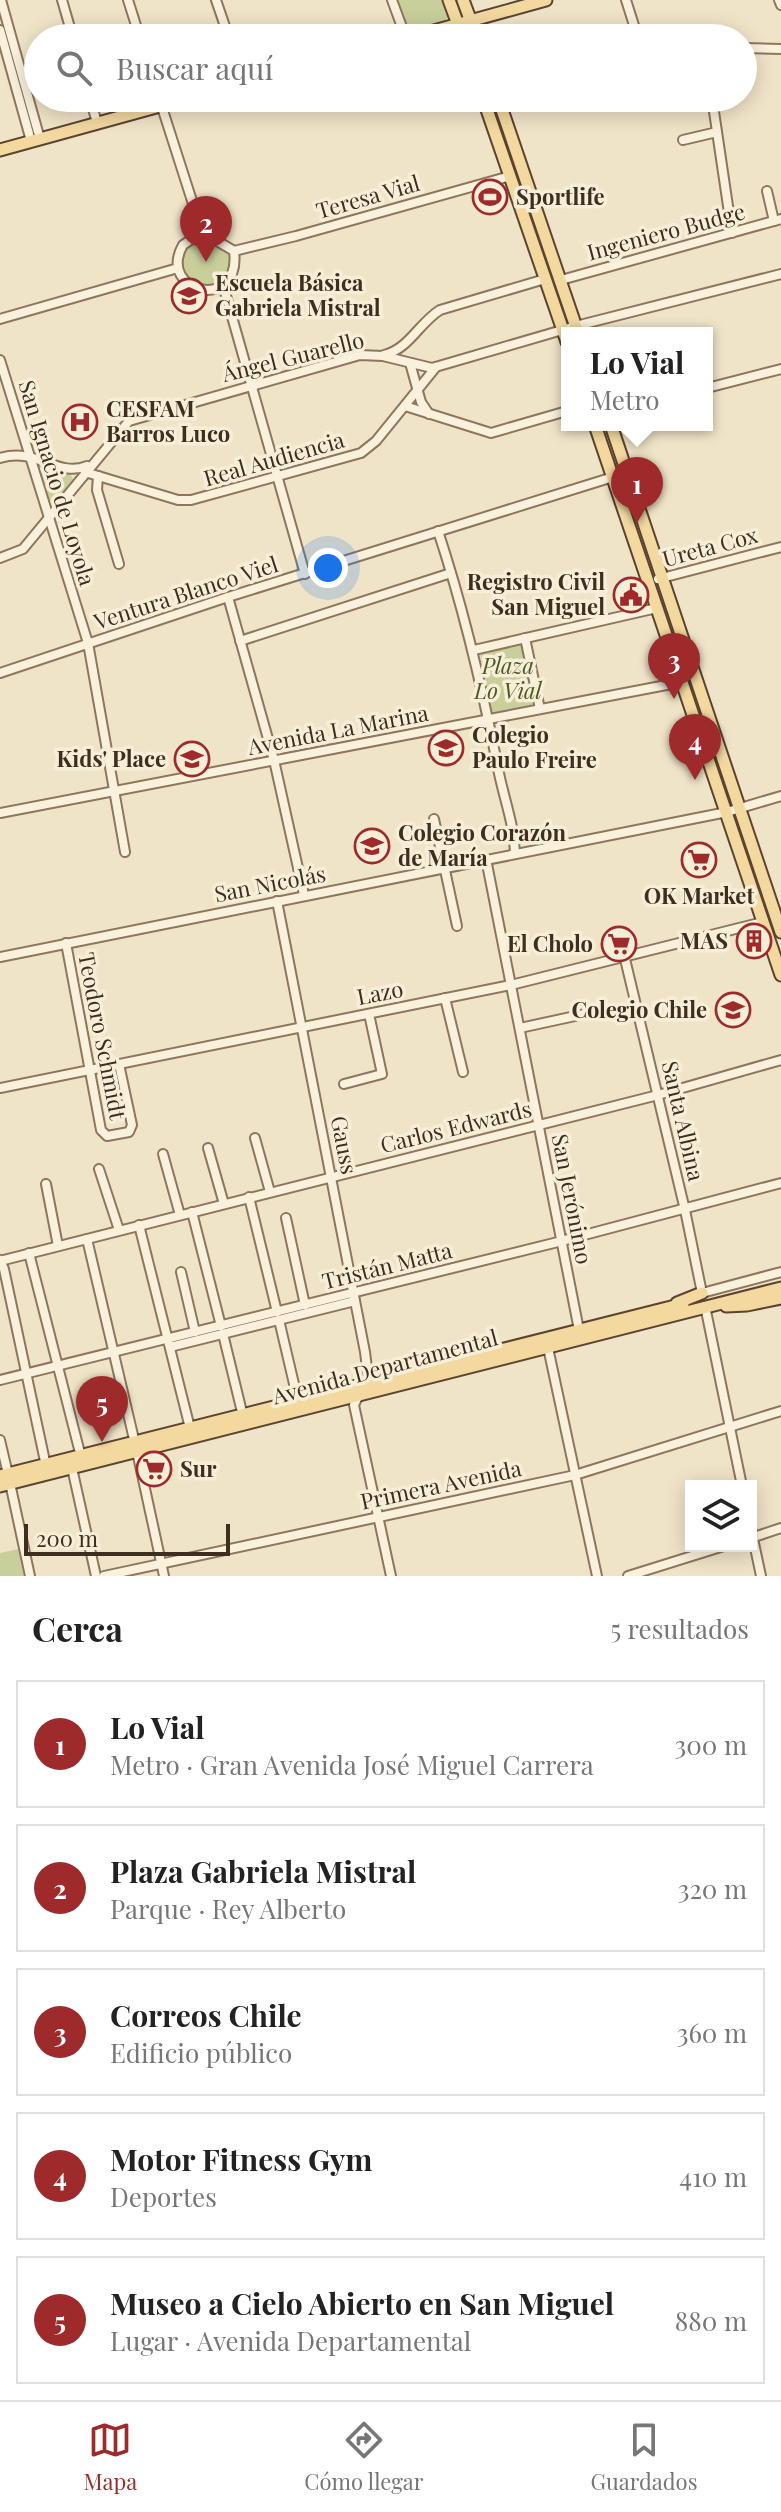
<!DOCTYPE html>
<html lang="es">
<head>
<meta charset="utf-8">
<style>
	:root { --surface:#fff; --page:#f6f6f6; --text:#222; --muted:#767676; --line:#e0e0e0; --accent:#9e2a2b }
	body { margin:0; font-family:"Playfair Display",serif; background:var(--page); color:var(--text) }
	.controls { position:absolute; right:24px; bottom:24px; display:grid; overflow:hidden; border-radius:0px; box-shadow:0 4px 20px #0003 }
	.controls button { width:72px; height:72px; display:grid; place-items:center; padding:0; border:0; border-bottom:2px solid var(--line); background:var(--surface); color:var(--text); font:40px sans-serif }
	.scale { position:absolute; left:24px; bottom:20px; width:206px; box-sizing:border-box; padding-left:8px; border:4px solid #3d2e20; border-top:0; font-size:22px; line-height:28px; white-space:nowrap; color:#3d2e20; -webkit-text-stroke:6px #f7eed8; paint-order:stroke }
	.you { position:absolute; left:328px; top:568px; width:28px; height:28px; margin:-20px; border:6px solid #fff; border-radius:50%; background:#1a73e8; box-shadow:0 0 0 12px #1a73e833 }
	.badge { display:grid; place-items:center; width:52px; height:52px; border-radius:50%; background:var(--accent); color:#fff; font-size:26px; font-weight:700 }
	.pin { position:absolute; translate:-50% -66px; filter:drop-shadow(0 2px 4px #0008) }
	.pin::after { content:''; position:absolute; top:42px; width:28px; height:24px; background:inherit; clip-path:polygon(0 0,100% 0,50% 100%) }
	.popup { position:absolute; left:561px; top:327px; width:152px; height:104px; box-sizing:border-box; display:grid; place-content:center; border-radius:0px; background:var(--surface); filter:drop-shadow(0 2px 6px #0005); font-size:26px; white-space:nowrap; color:var(--muted) }
	.popup b { font-size:30px; color:var(--text) }
	.popup::after { content:''; position:absolute; left:50%; top:100%; margin-left:-16px; border:16px solid transparent; border-top-color:var(--surface) }
	.list { margin:0; padding:0; list-style:none }
	h2 { display:flex; justify-content:space-between; align-items:center; height:104px; margin:0; padding:0 32px; font-size:34px }
	h2 small { font-size:26px; font-weight:400; color:var(--muted) }
	.list li { display:grid; grid-template-columns:52px 1fr auto; gap:24px; align-items:center; box-sizing:border-box; height:128px; margin:0 16px 16px; padding:0 16px; border:2px solid var(--line); border-radius:0px }
	.list b { display:block; font-size:30px; white-space:nowrap }
	.list p { margin:0; font-size:26px; white-space:nowrap; color:var(--muted) }
	.list em { font-size:26px; font-style:normal; color:var(--muted) }
	.icon { flex:none; width:44px; height:44px; fill:none; stroke:currentColor; stroke-width:2; stroke-linecap:round; stroke-linejoin:round }
	.map { position:relative; flex:none; width:781px; height:1576px; overflow:hidden }
	.search { position:absolute; background:var(--surface); box-shadow:0 4px 20px #0003; left:24px; right:24px; top:24px; height:88px; display:flex; align-items:center; gap:20px; box-sizing:border-box; padding:0 28px; border-radius:44px; color:var(--muted); font-size:30px }
	.sheet { height:824px; background:var(--surface) }
	nav { display:flex; justify-content:space-around; align-items:center; box-sizing:border-box; height:112px; border-top:2px solid var(--line); background:var(--surface); font-size:22px; color:var(--muted) }
	nav a { display:grid; justify-items:center; gap:4px }
	nav .on { color:var(--accent) }
	.map>svg:first-child { display:block }
</style>
</head>
<body>
<div class="map">
<svg width="781" height="1576" viewBox="0 0 781 1576">
	<rect width="100%" height="100%" fill="#f0e4c8"/>
	<g fill="#c9cf9b">
		<polygon points="396,0 443,0 449,16 445,20 410,30 406,27"/>
		<polygon points="199,236 233,253 232,271 219,285 200,287 184,277 180,253"/>
		<polygon points="37,463 70,474 73,479 52,507"/>
		<polygon points="523,643 536,704 493,714 480,653"/>
		<polygon points="18,1549 24,1576 0,1576 0,1553"/>
	</g>
	<g fill="none" stroke-linecap="round" stroke-linejoin="round">
		<g stroke="#8d765c" stroke-width="12">
			<g id="minor">
				<polyline points="1,0 40,139"/>
				<polyline points="62,0 73,38"/>
				<polyline points="128,0 140,38"/>
				<polyline points="216,0 229,38"/>
				<polyline points="392,0 406,38"/>
				<polyline points="626,0 638,38"/>
				<polyline points="779,0 781,5"/>
				<polyline points="0,30 31,141"/>
				<polyline points="743,48 781,49"/>
				<polyline points="90,98 97,123"/>
				<polyline points="159,98 202,232"/>
				<polyline points="712,98 732,233"/>
				<polyline points="683,140 717,132"/>
				<polyline points="767,191 774,221"/>
				<path d="M202,232L234,251C242,313 156,293 183,245Z"/>
				<polyline points="234,251 296,236 510,176"/>
				<polyline points="561,280 781,219"/>
				<polyline points="223,285 305,574"/>
				<polyline points="0,319 178,268"/>
				<path d="M384,355C409,349 419,323 440,310L545,279"/>
				<polyline points="0,360 88,643 125,852"/>
				<polyline points="410,363 421,402 429,414"/>
				<polyline points="707,388 781,369"/>
				<polyline points="405,406 491,433 567,411"/>
				<path d="M0,458C38,447 57,478 87,466"/>
				<polyline points="85,472 178,500 191,500 361,453 376,441 436,367"/>
				<polyline points="98,476 97,490 119,564"/>
				<path d="M438,531C464,610 481,682 497,763C502,794 514,821 515,853"/>
				<polyline points="0,558 23,549 129,421 360,355 383,356 432,368 576,326 781,274"/>
				<polyline points="658,579 781,547"/>
				<polyline points="228,597 274,760 304,895"/>
				<polyline points="525,638 540,709"/>
				<polyline points="240,641 451,573"/>
				<polyline points="474,650 657,608"/>
				<polyline points="0,673 228,597 613,477"/>
				<polyline points="0,813 682,682"/>
				<polyline points="434,819 457,926"/>
				<polyline points="486,859 579,1330"/>
				<polyline points="277,901 365,1352 368,1376 354,1405 391,1576"/>
				<polyline points="66,943 101,1130 107,1136 129,1132 132,1125 119,1064"/>
				<polyline points="0,957 727,812 781,796"/>
				<polyline points="625,959 685,1210 702,1293 781,1272"/>
				<polyline points="445,998 463,1072"/>
				<polyline points="520,1028 589,1013"/>
				<polyline points="344,1084 382,1074 369,1014"/>
				<polyline points="0,1088 511,985 763,922"/>
				<polyline points="255,1138 270,1192"/>
				<polyline points="208,1148 224,1204"/>
				<polyline points="163,1154 180,1215"/>
				<polyline points="99,1169 119,1230"/>
				<polyline points="46,1184 58,1246"/>
				<polyline points="249,1197 277,1312"/>
				<polyline points="192,1212 221,1326"/>
				<polyline points="286,1218 305,1305"/>
				<polyline points="139,1225 190,1428"/>
				<polyline points="87,1239 133,1435"/>
				<polyline points="29,1253 79,1449"/>
				<polyline points="0,1260 4,1269 46,1466"/>
				<polyline points="0,1261 658,1095 781,1060"/>
				<polyline points="181,1272 195,1332"/>
				<polyline points="705,1306 742,1486"/>
				<polyline points="279,1320 298,1401"/>
				<polyline points="223,1334 241,1408"/>
				<polyline points="547,1343 597,1576"/>
				<polyline points="170,1347 355,1301"/>
				<polyline points="0,1380 554,1243 781,1183"/>
				<polyline points="0,1440 8,1474"/>
				<polyline points="136,1447 164,1576"/>
				<polyline points="72,1468 96,1576"/>
				<polyline points="10,1483 30,1576"/>
				<polyline points="751,1529 761,1576"/>
				<polyline points="751,1538 781,1528"/>
				<polyline points="104,1576 575,1475 781,1411"/>
				<polyline points="628,1576 724,1546"/>
			</g>
		</g>
		<g stroke="#5b4430" stroke-width="15">
			<g id="major">
				<polyline points="449,0 463,38"/>
				<polyline points="463,0 477,38"/>
				<polyline points="408,38 546,0"/>
				<polyline points="483,98 567,342"/>
				<polyline points="498,98 578,333"/>
				<polyline points="0,150 189,98"/>
				<polyline points="595,425 781,975"/>
				<polyline points="611,425 781,932"/>
				<polyline points="677,1303 702,1293"/>
				<polyline points="726,1306 747,1305 781,1298"/>
				<polyline points="0,1476 683,1304"/>
				<polyline points="0,1486 781,1288"/>
			</g>
		</g>
		<use href="#minor" stroke="#faf1dc" stroke-width="8"/>
		<use href="#major" stroke="#f3d9a0" stroke-width="11"/>
	</g>
	<defs>
		<g id="stadium-ring" transform="scale(1.8)"><circle r="9.5" fill="#f7eed8" stroke="#9e2a2b" stroke-width="1.5"/><path d="M0-5a6.5 5 0 1 0 0 10a6.5 5 0 1 0 0-10ZM-3.5-1.8h7v3.6h-7Z" fill="#9e2a2b"/></g>
		<g id="school-ring" transform="scale(1.8)"><circle r="9.5" fill="#f7eed8" stroke="#9e2a2b" stroke-width="1.5"/><path d="M0-5L7-2L0 1L-7-2ZM-4 1L0 2.5L4 1V4Q0 6-4 4Z" fill="#9e2a2b"/></g>
		<g id="hospital-ring" transform="scale(1.8)"><circle r="9.5" fill="#f7eed8" stroke="#9e2a2b" stroke-width="1.5"/><path d="M-5-5h3v3.5h4V-5h3V5h-3V1.5h-4V5h-3Z" fill="#9e2a2b"/></g>
		<g id="civic-ring" transform="scale(1.8)"><circle r="9.5" fill="#f7eed8" stroke="#9e2a2b" stroke-width="1.5"/><path d="M-.6-6.5H3V-4.5H.6V-3L4-1V1h2V6H-6V1h2V-1L-.6-3ZM-1.2 2.5V6h2.4V2.5Z" fill="#9e2a2b"/></g>
		<g id="supermarket-ring" transform="scale(1.8)"><circle r="9.5" fill="#f7eed8" stroke="#9e2a2b" stroke-width="1.5"/><path d="M-6-5.5h2.5l.6 2H6L4.5 2H-2.5L-4.4-4H-6ZM-1.5 3.2a1.3 1.3 0 1 0 .1 0ZM3 3.2a1.3 1.3 0 1 0 .1 0Z" fill="#9e2a2b"/></g>
		<g id="building-ring" transform="scale(1.8)"><circle r="9.5" fill="#f7eed8" stroke="#9e2a2b" stroke-width="1.5"/><path d="M-4-6H4V6H1V3H-1V6H-4ZM-2.5-4.3h1.7v1.8h-1.7ZM.8-4.3h1.7v1.8H.8ZM-2.5-1h1.7V.8h-1.7ZM.8-1h1.7V.8H.8Z" fill="#9e2a2b"/></g>
	</defs>
	<g fill-rule="evenodd">
		<use href="#stadium-ring" x="490" y="197"/>
		<use href="#school-ring" x="189" y="296"/>
		<use href="#hospital-ring" x="80" y="422"/>
		<use href="#civic-ring" x="631" y="595"/>
		<use href="#school-ring" x="446" y="748"/>
		<use href="#school-ring" x="192" y="759"/>
		<use href="#school-ring" x="372" y="846"/>
		<use href="#supermarket-ring" x="699" y="860"/>
		<use href="#building-ring" x="754" y="941"/>
		<use href="#supermarket-ring" x="619" y="944"/>
		<use href="#school-ring" x="733" y="1010"/>
		<use href="#supermarket-ring" x="154" y="1469"/>
	</g>
	<g text-anchor="middle" stroke-width="7" stroke-linejoin="round" paint-order="stroke">
		<g font-size="22" fill="#3d2e20" stroke="#f7eed8">
			<text transform="translate(368 197) rotate(-16)" y="8">Teresa Vial</text>
			<text transform="translate(666 232) rotate(-15)" y="8">Ingeniero Budge</text>
			<text transform="translate(293 357) rotate(-14)" y="8">Ángel Guarello</text>
			<text transform="translate(274 459) rotate(-16)" y="8">Real Audiencia</text>
			<text transform="translate(57 483) rotate(73)" y="8">San Ignacio de Loyola</text>
			<text transform="translate(710 547) rotate(-15)" y="8">Ureta Cox</text>
			<text transform="translate(186 593) rotate(-18)" y="8">Ventura Blanco Viel</text>
			<text transform="translate(338 730) rotate(-11)" y="8">Avenida La Marina</text>
			<text transform="translate(270 884) rotate(-11)" y="8">San Nicolás</text>
			<text transform="translate(380 993) rotate(-11)" y="8">Lazo</text>
			<text transform="translate(102 1036) rotate(79)" y="8">Teodoro Schmidt</text>
			<text transform="translate(683 1121) rotate(77)" y="8">Santa Albina</text>
			<text transform="translate(456 1127) rotate(-14)" y="8">Carlos Edwards</text>
			<text transform="translate(344 1145) rotate(79)" y="8">Gauss</text>
			<text transform="translate(572 1199) rotate(79)" y="8">San Jerónimo</text>
			<text transform="translate(387 1266) rotate(-14)" y="8">Tristán Matta</text>
			<text transform="translate(385 1367) rotate(-15)" y="8">Avenida Departamental</text>
			<text transform="translate(441 1485) rotate(-12)" y="8">Primera Avenida</text>
		</g>
		<g font-size="22" font-weight="bold" fill="#3d2e20" stroke="#f7eed8" text-anchor="start">
			<text x="516" y="205">Sportlife</text>
			<text x="215" y="291">Escuela Básica<tspan x="215" dy="25">Gabriela Mistral</tspan></text>
			<text x="106" y="417">CESFAM<tspan x="106" dy="25">Barros Luco</tspan></text>
			<text x="605" y="590" text-anchor="end">Registro Civil<tspan x="605" dy="25">San Miguel</tspan></text>
			<text x="472" y="743">Colegio<tspan x="472" dy="25">Paulo Freire</tspan></text>
			<text x="166" y="767" text-anchor="end">Kids' Place</text>
			<text x="398" y="841">Colegio Corazón<tspan x="398" dy="25">de María</tspan></text>
			<text x="699" y="904" text-anchor="middle">OK Market</text>
			<text x="728" y="949" text-anchor="end">MAS</text>
			<text x="593" y="952" text-anchor="end">El Cholo</text>
			<text x="707" y="1018" text-anchor="end">Colegio Chile</text>
			<text x="180" y="1477">Sur</text>
		</g>
		<g font-size="22" font-style="italic" fill="#4d5a26" stroke="#f7eed8">
			<text x="508" y="674">Plaza<tspan x="508" dy="25">Lo Vial</tspan></text>
		</g>
	</g>
</svg>
<div class="controls">
<button><svg class="icon" aria-label="layers" viewBox="0 0 24 24"><path d="M12 4l9 5-9 5-9-5zM3 14l9 5 9-5"/></svg></button>
</div>
<div class="scale">200 m</div>
<div class="you"></div>
<div class="pin badge" style="left:637px;top:523px">1</div>
<div class="popup"><b>Lo Vial</b>Metro</div>
<div class="pin badge" style="left:206px;top:262px">2</div>
<div class="pin badge" style="left:674px;top:699px">3</div>
<div class="pin badge" style="left:695px;top:780px">4</div>
<div class="pin badge" style="left:102px;top:1442px">5</div>
<div class="search"><svg class="icon" aria-label="search" viewBox="0 0 24 24"><circle cx="10" cy="10" r="6"/><path d="M15 15l6 6"/></svg>Buscar aquí</div>
</div>
<section class="sheet">
<h2>Cerca<small>5 resultados</small></h2>
<ul class="list">
<li><span class="badge">1</span><div><b>Lo Vial</b><p>Metro · Gran Avenida José Miguel Carrera</p></div><em>300 m</em></li>
<li><span class="badge">2</span><div><b>Plaza Gabriela Mistral</b><p>Parque · Rey Alberto</p></div><em>320 m</em></li>
<li><span class="badge">3</span><div><b>Correos Chile</b><p>Edificio público</p></div><em>360 m</em></li>
<li><span class="badge">4</span><div><b>Motor Fitness Gym</b><p>Deportes</p></div><em>410 m</em></li>
<li><span class="badge">5</span><div><b>Museo a Cielo Abierto en San Miguel</b><p>Lugar · Avenida Departamental</p></div><em>880 m</em></li>
</ul>
</section>
<nav>
<a class="on"><svg class="icon" aria-label="map" viewBox="0 0 24 24"><path d="M3 6l6-2 6 2 6-2v14l-6 2-6-2-6 2zM9 4v14M15 6v14"/></svg>Mapa</a>
<a><svg class="icon" aria-label="directions" viewBox="0 0 24 24"><path d="M12 3l9 9-9 9-9-9zM9 14v-3h6M13 9l2 2-2 2"/></svg>Cómo llegar</a>
<a><svg class="icon" aria-label="saved" viewBox="0 0 24 24"><path d="M7 4h10v16l-5-4-5 4z"/></svg>Guardados</a>
</nav>
</body>
</html>
